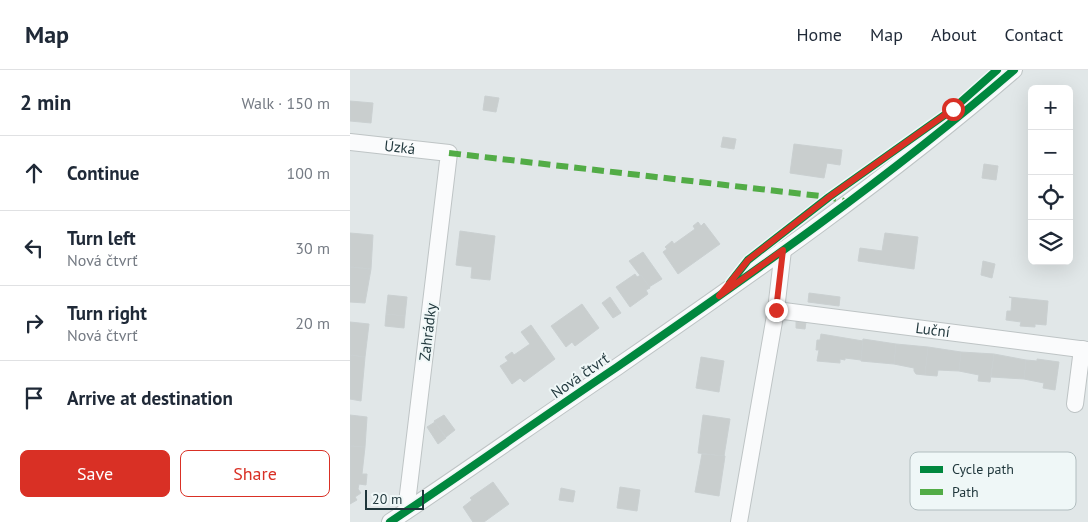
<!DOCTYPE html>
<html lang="en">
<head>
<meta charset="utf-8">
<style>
	:root { --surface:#fff; --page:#f6f6f7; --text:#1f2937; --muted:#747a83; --line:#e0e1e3; --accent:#d93025 }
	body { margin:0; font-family:"PT Sans",sans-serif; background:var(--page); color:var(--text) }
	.controls { position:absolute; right:15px; top:15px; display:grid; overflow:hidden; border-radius:8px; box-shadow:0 5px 20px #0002 }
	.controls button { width:45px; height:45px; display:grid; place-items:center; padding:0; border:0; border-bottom:1px solid var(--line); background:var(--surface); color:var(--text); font:25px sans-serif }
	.scale { position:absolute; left:15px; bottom:12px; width:59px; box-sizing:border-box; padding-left:5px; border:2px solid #1f363b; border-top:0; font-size:14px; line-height:18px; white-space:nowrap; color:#1f363b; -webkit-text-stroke:4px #eff7f7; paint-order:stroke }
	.stop { position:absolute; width:15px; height:15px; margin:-11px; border:4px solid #d93025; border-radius:50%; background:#fff }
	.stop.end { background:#d93025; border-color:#fff; box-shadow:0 1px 5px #0008 }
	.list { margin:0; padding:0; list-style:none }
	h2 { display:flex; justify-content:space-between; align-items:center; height:65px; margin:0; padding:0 20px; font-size:21px }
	h2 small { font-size:16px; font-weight:400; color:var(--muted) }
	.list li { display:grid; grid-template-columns:32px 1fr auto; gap:15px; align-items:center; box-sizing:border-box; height:75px; padding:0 20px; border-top:1px solid var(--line) }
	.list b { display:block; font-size:19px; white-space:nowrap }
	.list p { margin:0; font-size:16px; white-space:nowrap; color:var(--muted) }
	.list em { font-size:16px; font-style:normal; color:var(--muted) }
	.actions { display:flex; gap:10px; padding:15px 20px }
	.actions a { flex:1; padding:11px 0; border:1px solid var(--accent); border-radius:8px; text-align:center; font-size:18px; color:var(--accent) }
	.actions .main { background:var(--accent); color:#fff }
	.icon { flex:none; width:28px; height:28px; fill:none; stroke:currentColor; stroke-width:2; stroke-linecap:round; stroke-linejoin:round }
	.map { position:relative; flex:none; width:738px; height:452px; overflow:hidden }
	header { display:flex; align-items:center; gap:30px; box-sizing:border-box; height:70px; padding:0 25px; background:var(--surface); border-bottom:1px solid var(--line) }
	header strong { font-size:24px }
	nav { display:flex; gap:28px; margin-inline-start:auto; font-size:18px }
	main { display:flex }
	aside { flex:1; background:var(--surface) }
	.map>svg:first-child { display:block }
</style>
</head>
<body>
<header>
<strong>Map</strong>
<nav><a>Home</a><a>Map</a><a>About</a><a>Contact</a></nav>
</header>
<main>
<aside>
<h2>2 min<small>Walk · 150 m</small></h2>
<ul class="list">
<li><svg class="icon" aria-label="ahead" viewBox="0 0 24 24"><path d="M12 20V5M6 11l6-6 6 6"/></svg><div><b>Continue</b></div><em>100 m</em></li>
<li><svg class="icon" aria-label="left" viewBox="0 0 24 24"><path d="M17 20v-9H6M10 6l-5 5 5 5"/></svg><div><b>Turn left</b><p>Nová čtvrť</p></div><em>30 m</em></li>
<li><svg class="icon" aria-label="right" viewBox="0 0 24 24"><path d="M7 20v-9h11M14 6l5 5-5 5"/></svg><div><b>Turn right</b><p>Nová čtvrť</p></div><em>20 m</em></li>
<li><svg class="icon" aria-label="arrive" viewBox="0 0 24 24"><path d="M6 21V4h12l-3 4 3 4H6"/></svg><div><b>Arrive at destination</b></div></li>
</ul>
<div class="actions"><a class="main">Save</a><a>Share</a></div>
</aside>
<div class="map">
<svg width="738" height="452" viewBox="0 0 738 452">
	<rect width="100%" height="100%" fill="#e1e7e8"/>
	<g fill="#c9cece" stroke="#cad0d1">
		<polygon points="135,26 149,28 146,42 133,40"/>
		<polygon points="0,31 23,33 21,53 0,51"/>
		<polygon points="373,67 386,69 384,79 371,77"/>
		<polygon points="444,74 492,80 490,95 477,93 474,108 440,103"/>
		<polygon points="634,94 648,96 646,110 632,108"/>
		<polygon points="348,152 351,156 354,153 370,174 328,204 313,182 317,179 315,177 322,171 324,174 345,159 343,156"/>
		<polygon points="110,161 145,166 140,210 121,208 122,197 106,195"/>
		<polygon points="0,163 23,165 21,199 0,197"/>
		<polygon points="535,163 568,167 564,199 508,191 510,178 532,181"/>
		<polygon points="293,182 312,209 299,217 279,191"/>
		<polygon points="633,191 645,194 642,208 631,205"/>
		<polygon points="0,197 21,199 15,233 0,232"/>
		<polygon points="285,204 287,207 291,205 300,218 296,220 298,224 280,237 266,217"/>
		<polygon points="459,223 490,227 489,236 458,232"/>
		<polygon points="38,225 57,227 55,246 36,244"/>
		<polygon points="260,227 271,243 263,248 252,233"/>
		<polygon points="659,227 698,231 696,255 685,254 685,257 670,256 671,252 656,250 657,241 661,241 662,228"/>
		<polygon points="232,234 249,258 225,276 222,272 216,277 201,256"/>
		<polygon points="36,244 55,246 54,258 35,256"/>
		<polygon points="446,251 456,252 455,259 446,258"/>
		<polygon points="0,252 19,254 15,287 0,285"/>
		<polygon points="181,255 205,289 174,312 170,308 162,314 150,296 158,291 155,287 162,282 164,285 180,274 171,262"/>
		<polygon points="471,264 513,271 511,290 495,288 495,290 490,289 490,293 467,291 469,280 466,280 467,270 470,270"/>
		<polygon points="513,269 546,274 544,294 511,291"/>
		<polygon points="546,274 578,277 575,305 566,304 564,301 564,298 544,294"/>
		<polygon points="578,277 611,282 609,301 588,300 587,306 575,305"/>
		<polygon points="611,282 644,284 640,312 628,311 629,305 609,301"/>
		<polygon points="644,284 676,290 674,309 641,307"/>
		<polygon points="0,285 15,287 11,331 0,329"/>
		<polygon points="351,287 374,291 369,322 346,318"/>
		<polygon points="687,289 709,292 705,320 693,318 694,313 674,309 676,290 687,291"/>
		<polygon points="0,345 17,347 15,377 0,376"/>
		<polygon points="94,345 105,360 96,367 84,351"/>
		<polygon points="353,345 380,349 374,386 348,383"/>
		<polygon points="85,352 96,368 88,374 77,357"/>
		<polygon points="0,376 15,377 12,404 17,404 16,415 9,414 8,419 11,423 5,427 7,430 0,434"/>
		<polygon points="352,384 375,386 369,426 345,422"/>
		<polygon points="143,412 159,434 134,452 123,452 113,437 122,430 120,428"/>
		<polygon points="270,417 290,420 287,441 267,438"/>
		<polygon points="211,418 225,421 223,432 209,430"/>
	</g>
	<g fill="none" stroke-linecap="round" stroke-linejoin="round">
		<g stroke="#bec4c5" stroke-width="18">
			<g id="street">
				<path id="s1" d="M0,72L99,83L56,441"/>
				<path id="s2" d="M426,240L738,280"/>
				<polyline points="725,334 732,279"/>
				<path d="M40,452C117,401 191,348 267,297C403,203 539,108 664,0"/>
				<polyline points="389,452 426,240 433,180"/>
			</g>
		</g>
		<use href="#street" stroke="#fafbfc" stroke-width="16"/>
		<polyline stroke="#52ac46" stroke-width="6" stroke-dasharray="12 6" stroke-linecap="butt" points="99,83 479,127 498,132"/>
		<g stroke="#eff7f7" stroke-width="11">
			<g id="cycleway">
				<polyline points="380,213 398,190 479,127 603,39 647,0"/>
				<path d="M40,452C117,401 191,348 267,297C403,203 539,108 664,0"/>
			</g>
		</g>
		<use href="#cycleway" stroke="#00873e" stroke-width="8"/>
	</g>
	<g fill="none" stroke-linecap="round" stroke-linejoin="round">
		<polyline stroke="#d93025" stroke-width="6" points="426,240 433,180 369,226 398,190 479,127 603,39"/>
	</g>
	<g text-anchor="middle" stroke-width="4" stroke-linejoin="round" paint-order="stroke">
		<g font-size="15" fill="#1f363b" stroke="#eff7f7">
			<text dy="5" stroke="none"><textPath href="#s1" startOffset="50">Úzká</textPath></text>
			<text dy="5" stroke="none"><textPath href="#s2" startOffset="158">Luční</textPath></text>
			<text transform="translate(78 262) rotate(-83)" y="5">Zahrádky</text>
			<text transform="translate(230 306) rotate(-35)" y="5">Nová čtvrť</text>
		</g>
	</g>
	<rect x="560" y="382" width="166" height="58" rx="8" fill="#eff7f7" stroke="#b1bdbf" stroke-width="1"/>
	<rect x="570" y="396" width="23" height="7" fill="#00873e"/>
	<rect x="570" y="419" width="23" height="6" fill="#52ac46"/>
	<g font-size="14" fill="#1f363b">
		<text x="602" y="404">Cycle path</text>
		<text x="602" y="427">Path</text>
	</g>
</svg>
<div class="controls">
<button>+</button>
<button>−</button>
<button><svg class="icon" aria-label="locate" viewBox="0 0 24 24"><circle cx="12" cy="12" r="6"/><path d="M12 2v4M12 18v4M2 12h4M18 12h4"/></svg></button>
<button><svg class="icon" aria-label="layers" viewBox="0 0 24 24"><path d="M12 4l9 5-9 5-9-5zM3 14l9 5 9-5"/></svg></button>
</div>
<div class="scale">20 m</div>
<div class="stop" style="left:603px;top:39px"></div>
<div class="stop end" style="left:426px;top:240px"></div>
</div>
</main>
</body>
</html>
